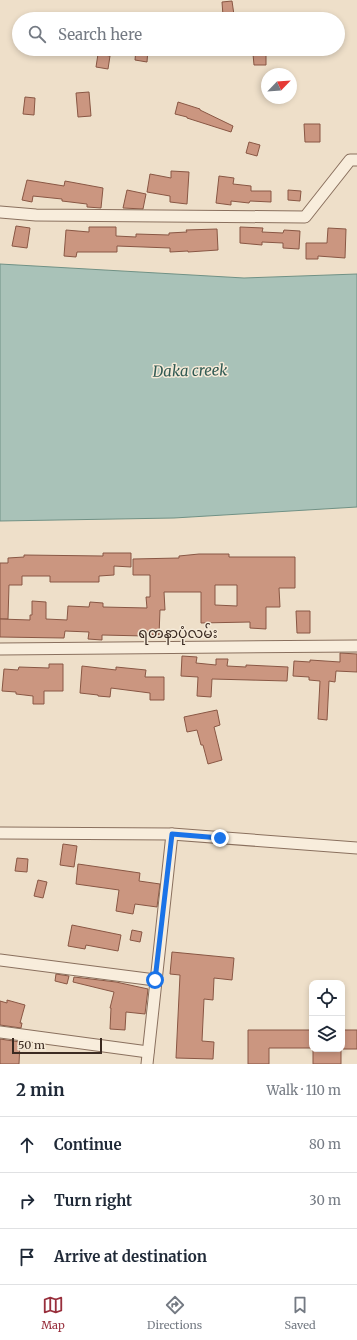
<!DOCTYPE html>
<html lang="en">
<head>
<meta charset="utf-8">
<style>
	:root { --surface:#fff; --page:#f6f6f7; --text:#1f2937; --muted:#747a83; --line:#e0e1e3; --accent:#982f3c }
	body { margin:0; font-family:Merriweather,"Noto Sans Myanmar",serif; background:var(--page); color:var(--text) }
	.controls { position:absolute; right:12px; bottom:12px; display:grid; overflow:hidden; border-radius:8px; box-shadow:0 2px 6px #0003 }
	.controls button { width:36px; height:36px; display:grid; place-items:center; padding:0; border:0; border-bottom:1px solid var(--line); background:var(--surface); color:var(--text); font:20px sans-serif }
	.compass { position:absolute; left:261px; top:68px; width:36px; height:36px; border-radius:50%; background:var(--surface); box-shadow:0 2px 6px #0003; rotate:65deg }
	.scale { position:absolute; left:12px; bottom:10px; width:90px; box-sizing:border-box; padding-left:4px; border:2px solid #3b2a21; border-top:0; font-size:11px; line-height:14px; white-space:nowrap; color:#3b2a21; -webkit-text-stroke:3px #f5ead8; paint-order:stroke }
	.stop { position:absolute; width:12px; height:12px; margin:-9px; border:3px solid #1a73e8; border-radius:50%; background:#fff }
	.stop.end { background:#1a73e8; border-color:#fff; box-shadow:0 1px 4px #0008 }
	.list { margin:0; padding:0; list-style:none }
	h2 { display:flex; justify-content:space-between; align-items:center; height:52px; margin:0; padding:0 16px; font-size:17px }
	h2 small { font-size:13px; font-weight:400; color:var(--muted) }
	.list li { display:grid; grid-template-columns:26px 1fr auto; gap:12px; align-items:center; box-sizing:border-box; height:56px; padding:0 16px; border-top:1px solid var(--line) }
	.list b { display:block; font-size:15px; white-space:nowrap }
	.list em { font-size:13px; font-style:normal; color:var(--muted) }
	.icon { flex:none; width:22px; height:22px; fill:none; stroke:currentColor; stroke-width:2; stroke-linecap:round; stroke-linejoin:round }
	.map { position:relative; flex:none; width:357px; height:1064px; overflow:hidden }
	.search { position:absolute; background:var(--surface); box-shadow:0 2px 6px #0003; left:12px; right:12px; top:12px; height:44px; display:flex; align-items:center; gap:10px; box-sizing:border-box; padding:0 14px; border-radius:22px; color:var(--muted); font-size:15px }
	.sheet { height:220px; background:var(--surface) }
	nav { display:flex; justify-content:space-around; align-items:center; box-sizing:border-box; height:56px; border-top:1px solid var(--line); background:var(--surface); font-size:11px; color:var(--muted) }
	nav a { display:grid; justify-items:center; gap:2px }
	nav .on { color:var(--accent) }
	.map>svg:first-child { display:block }
</style>
</head>
<body>
<div class="map">
<svg width="357" height="1064" viewBox="0 0 357 1064">
	<rect width="100%" height="100%" fill="#eedfc9"/>
	<polygon fill="#a9c2b8" stroke="#709185" points="0,264 244,278 357,274 357,507 174,518 0,521"/>
	<g fill="#cb9680" stroke="#895744" fill-rule="evenodd">
		<polygon points="232,1 234,15 223,16 222,2"/>
		<polygon points="136,49 148,49 147,62 135,60"/>
		<polygon points="266,53 266,65 254,65 253,54"/>
		<polygon points="98,54 110,56 108,69 96,67"/>
		<polygon points="89,92 91,116 78,117 76,93"/>
		<polygon points="25,97 35,98 34,115 23,114"/>
		<polygon points="178,102 200,109 200,110 233,126 231,132 187,118 187,117 175,114"/>
		<polygon points="304,124 320,124 320,142 305,142"/>
		<polygon points="249,142 260,145 257,156 246,153"/>
		<polygon points="171,171 189,172 187,204 170,202 170,196 147,192 150,174 171,178"/>
		<polygon points="219,176 234,178 233,184 251,186 251,191 271,191 271,202 250,201 249,203 231,201 231,205 216,203"/>
		<polygon points="27,180 64,186 65,181 103,188 101,208 87,207 87,204 62,201 62,199 33,196 32,202 22,200"/>
		<polygon points="127,190 146,194 143,209 123,208"/>
		<polygon points="288,190 301,191 300,201 288,200"/>
		<polygon points="16,226 30,228 27,248 12,246"/>
		<polygon points="89,227 116,227 116,236 136,237 136,234 169,235 169,233 187,232 186,230 217,229 218,250 188,252 188,251 170,252 170,248 117,246 117,252 77,252 76,257 64,256 66,230 89,232"/>
		<polygon points="240,227 263,228 262,232 283,233 284,230 300,231 299,249 283,248 283,243 262,242 262,245 240,243"/>
		<polygon points="328,228 346,229 345,258 318,256 318,259 306,259 306,243 327,243"/>
		<polygon points="103,553 131,553 131,567 114,566 114,575 99,576 99,582 50,582 50,576 22,576 22,585 9,585 8,619 0,619 0,563 8,563 8,558 24,557 24,555 103,556"/>
		<path d="M199,554H229V557H295V588H279L280,607H266V629L250,628V622L201,623V592H164L165,610H160L159,635L145,634V636L102,635V640L88,639L89,632L65,631L64,638L0,637V619L30,620V615H32V601L46,602V619L67,620L68,606L89,607L90,602L103,603V607L147,608L146,597H150V575H133V559L179,558V556ZM215,585H237V606L215,605Z"/>
		<polygon points="296,611 310,611 310,633 297,633"/>
		<polygon points="340,653 357,654 357,672 336,671 335,682 329,681 327,720 318,719 320,681 309,680 309,677 293,676 294,661 310,662 310,660 340,662"/>
		<polygon points="182,656 197,657 196,663 216,665 216,659 228,659 227,666 246,667 246,665 288,667 287,681 212,679 211,697 197,696 198,677 181,676"/>
		<polygon points="49,664 63,664 63,691 44,691 44,704 33,704 33,696 16,694 16,692 2,691 4,669 18,670 19,667 49,668"/>
		<polygon points="82,666 116,670 116,667 146,670 145,677 164,677 164,700 150,700 150,693 111,688 110,697 98,696 98,695 80,693"/>
		<polygon points="217,710 220,725 214,727 222,760 208,764 203,745 201,745 197,730 187,732 184,717"/>
		<polygon points="63,844 77,846 74,867 60,865"/>
		<polygon points="17,858 28,859 27,872 15,871"/>
		<polygon points="78,864 140,873 139,881 160,884 157,907 135,904 133,914 116,911 119,890 76,884"/>
		<polygon points="38,880 47,882 43,898 34,896"/>
		<polygon points="72,925 121,935 118,951 86,945 85,949 68,946"/>
		<polygon points="132,930 142,932 140,942 130,940"/>
		<polygon points="172,952 234,958 232,980 214,978 213,1000 204,999 202,1041 214,1042 213,1059 176,1058 180,975 170,974"/>
		<polygon points="56,974 69,976 67,984 55,981"/>
		<polygon points="74,977 116,982 148,989 145,1014 126,1012 125,1030 110,1029 111,1008 110,1008 114,992 73,982"/>
		<polygon points="7,1000 25,1005 20,1023 22,1023 21,1028 0,1025 0,1001 7,1003"/>
		<polygon points="248,1030 312,1030 312,1048 269,1048 269,1064 248,1064"/>
		<rect x="342" y="1030" width="15" height="19"/>
		<polygon points="0,1039 20,1042 19,1064 0,1064"/>
		<rect x="313" y="1049" width="28" height="15"/>
	</g>
	<g fill="none" stroke-linecap="round" stroke-linejoin="round">
		<g stroke="#8a705e" stroke-width="13">
			<g id="street">
				<polyline points="0,212 36,215 305,217 350,160 357,160"/>
				<polyline points="0,649 357,646"/>
				<polyline points="0,833 172,834 357,848"/>
				<polyline points="0,960 155,980"/>
				<polyline points="0,1032 148,1052"/>
				<polyline points="147,1064 172,834"/>
			</g>
		</g>
		<use href="#street" stroke="#f8eddc" stroke-width="11"/>
	</g>
	<g fill="none" stroke-linecap="round" stroke-linejoin="round">
		<polyline stroke="#1a73e8" stroke-width="5" points="155,980 172,834 220,838"/>
	</g>
	<g text-anchor="middle" stroke-width="3" stroke-linejoin="round" paint-order="stroke">
		<g font-size="14" fill="#3b2a21" stroke="#f5ead8">
			<text x="178" y="638">ရတနာပုံလမ်း</text>
		</g>
		<g font-size="15" font-style="italic" fill="#315a53" stroke="#f5ead8">
			<text transform="translate(190 371) rotate(-1)" y="5">Daka creek</text>
		</g>
	</g>
</svg>
<div class="controls">
<button><svg class="icon" aria-label="locate" viewBox="0 0 24 24"><circle cx="12" cy="12" r="6"/><path d="M12 2v4M12 18v4M2 12h4M18 12h4"/></svg></button>
<button><svg class="icon" aria-label="layers" viewBox="0 0 24 24"><path d="M12 4l9 5-9 5-9-5zM3 14l9 5 9-5"/></svg></button>
</div>
<svg class="compass" viewBox="-18 -18 36 36"><path d="M0-13l5 13h-10z" fill="#e53935"/><path d="M0 13l5-13h-10z" fill="#747a83"/></svg>
<div class="scale">50 m</div>
<div class="stop" style="left:155px;top:980px"></div>
<div class="stop end" style="left:220px;top:838px"></div>
<div class="search"><svg class="icon" aria-label="search" viewBox="0 0 24 24"><circle cx="10" cy="10" r="6"/><path d="M15 15l6 6"/></svg>Search here</div>
</div>
<section class="sheet">
<h2>2 min<small>Walk · 110 m</small></h2>
<ul class="list">
<li><svg class="icon" aria-label="ahead" viewBox="0 0 24 24"><path d="M12 20V5M6 11l6-6 6 6"/></svg><div><b>Continue</b></div><em>80 m</em></li>
<li><svg class="icon" aria-label="right" viewBox="0 0 24 24"><path d="M7 20v-9h11M14 6l5 5-5 5"/></svg><div><b>Turn right</b></div><em>30 m</em></li>
<li><svg class="icon" aria-label="arrive" viewBox="0 0 24 24"><path d="M6 21V4h12l-3 4 3 4H6"/></svg><div><b>Arrive at destination</b></div></li>
</ul>
</section>
<nav>
<a class="on"><svg class="icon" aria-label="map" viewBox="0 0 24 24"><path d="M3 6l6-2 6 2 6-2v14l-6 2-6-2-6 2zM9 4v14M15 6v14"/></svg>Map</a>
<a><svg class="icon" aria-label="directions" viewBox="0 0 24 24"><path d="M12 3l9 9-9 9-9-9zM9 14v-3h6M13 9l2 2-2 2"/></svg>Directions</a>
<a><svg class="icon" aria-label="saved" viewBox="0 0 24 24"><path d="M7 4h10v16l-5-4-5 4z"/></svg>Saved</a>
</nav>
</body>
</html>
